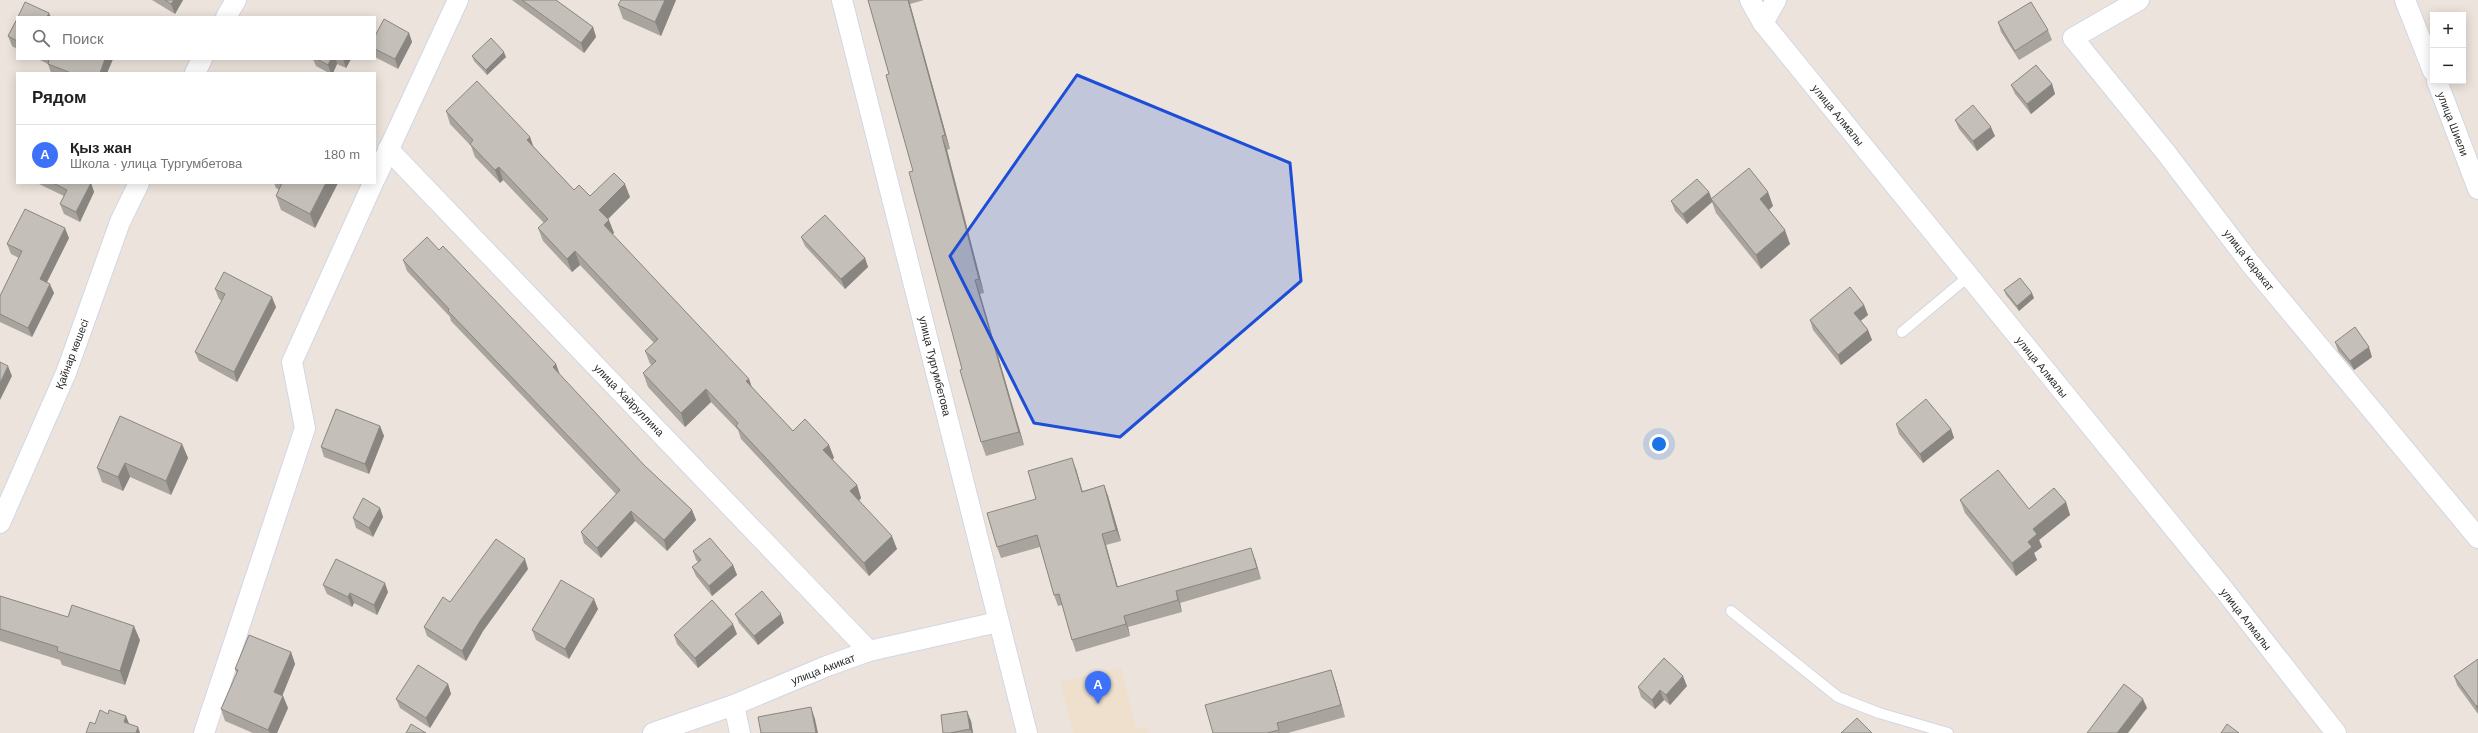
<!DOCTYPE html>
<html lang="ru">
<head>
<meta charset="utf-8">
<style>
	:root { --surface:#fff; --page:#f6f6f6; --text:#222; --muted:#767676; --line:#e0e0e0; --accent:#3d71f9 }
	body { margin:0; font-family:Arial,sans-serif; background:var(--page); color:var(--text) }
	.controls { position:absolute; right:12px; top:12px; display:grid; overflow:hidden; border-radius:0px; box-shadow:0 2px 10px #0003 }
	.controls button { width:36px; height:36px; display:grid; place-items:center; padding:0; border:0; border-bottom:1px solid var(--line); background:var(--surface); color:var(--text); font:20px sans-serif }
	.you { position:absolute; left:1659px; top:444px; width:14px; height:14px; margin:-10px; border:3px solid #fff; border-radius:50%; background:#1a73e8; box-shadow:0 0 0 6px #1a73e833 }
	.badge { display:grid; place-items:center; width:26px; height:26px; border-radius:50%; background:var(--accent); color:#fff; font-size:13px; font-weight:700 }
	.pin { position:absolute; translate:-50% -33px; filter:drop-shadow(0 1px 2px #0008) }
	.pin::after { content:''; position:absolute; top:21px; width:14px; height:12px; background:inherit; clip-path:polygon(0 0,100% 0,50% 100%) }
	.list { margin:0; padding:0; list-style:none }
	h2 { display:flex; justify-content:space-between; align-items:center; height:52px; margin:0; padding:0 16px; font-size:17px }
	h2 small { font-size:13px; font-weight:400; color:var(--muted) }
	.list li { display:grid; grid-template-columns:26px 1fr auto; gap:12px; align-items:center; box-sizing:border-box; height:60px; padding:0 16px; border-top:1px solid var(--line) }
	.list b { display:block; font-size:15px; white-space:nowrap }
	.list p { margin:0; font-size:13px; white-space:nowrap; color:var(--muted) }
	.list em { font-size:13px; font-style:normal; color:var(--muted) }
	.icon { flex:none; width:22px; height:22px; fill:none; stroke:currentColor; stroke-width:2; stroke-linecap:round; stroke-linejoin:round }
	.map { position:relative; flex:none; width:2478px; height:733px; overflow:hidden }
	.search { position:absolute; background:var(--surface); box-shadow:0 2px 10px #0003; left:16px; top:16px; width:360px; height:44px; display:flex; align-items:center; gap:10px; box-sizing:border-box; padding:0 14px; border-radius:0px; color:var(--muted); font-size:15px }
	.panel { position:absolute; background:var(--surface); box-shadow:0 2px 10px #0003; left:16px; top:72px; width:360px; height:112px; border-radius:0px }
	.map>svg:first-child { display:block }
</style>
</head>
<body>
<div class="map">
<svg width="2478" height="733" viewBox="0 0 2478 733">
	<rect width="100%" height="100%" fill="#ece4dc"/>
	<polygon fill="#eee0cc" points="1121,667 1136,729 1147,726 1149,733 1073,733 1060,682"/>
	<g fill="none" stroke-linecap="round" stroke-linejoin="round">
		<g stroke="#d2d6e3" stroke-width="12">
			<g id="service">
				<polyline points="1902,332 1969,276"/>
				<polyline points="1731,611 1838,697 1879,713 1948,733"/>
			</g>
		</g>
		<g stroke="#d2d6e3" stroke-width="22">
			<g id="minor">
				<polyline points="842,0 1027,733"/>
				<polyline points="1750,0 1763,23 2221,586 2336,733"/>
				<polyline points="2139,0 2073,38 2167,154 2250,263 2478,538"/>
				<polyline points="2405,0 2433,71"/>
				<polyline points="226,17 236,0"/>
				<polyline points="1763,23 1776,0"/>
				<polyline points="195,73 202,59"/>
				<polyline points="2437,81 2478,189"/>
				<polyline points="388,149 869,651"/>
				<polyline points="375,179 458,0"/>
				<polyline points="0,523 66,373 120,222 139,183"/>
				<polyline points="734,705 740,733"/>
				<polyline points="204,733 305,428 292,362 373,183"/>
				<polyline points="653,733 734,705 827,666 869,651 998,622"/>
			</g>
		</g>
		<use href="#service" stroke="#fff" stroke-width="10"/>
		<use href="#minor" stroke="#fff" stroke-width="20"/>
	</g>
	<g fill="#a9a49e">
		<polygon points="152,0 183,0 175,14"/>
		<polygon points="512,0 556,0 593,27 596,37 584,53"/>
		<polygon points="676,0 661,36 623,19 618,5"/>
		<polygon points="868,0 924,0 910,4 950,149 947,150 984,293 980,294 1024,445 986,456 981,442 889,74"/>
		<polygon points="17,19 17,49 12,46 8,36"/>
		<polygon points="1998,22 2048,30 2052,40 2019,60 2001,32"/>
		<polygon points="409,33 412,42 398,69 375,57 375,36"/>
		<polygon points="472,56 506,57 487,75 474,61"/>
		<polygon points="38,59 113,59 107,73 51,73 48,64"/>
		<polygon points="313,59 351,59 346,68 337,64 333,73 329,73 316,66"/>
		<polygon points="2052,84 2055,94 2031,114 2015,94 2011,85"/>
		<polygon points="446,111 530,137 533,146 574,190 590,196 630,197 608,219 614,233 612,234 749,379 752,387 793,431 829,445 834,458 832,459 857,485 861,498 859,501 897,549 869,576 741,439 738,430 711,402 685,427 648,387 643,373 652,365 650,364 645,351 654,343 580,265 572,272 543,241 538,228 544,223 503,180 500,183 475,157 471,146 450,124"/>
		<polygon points="1955,120 1995,136 1977,151 1959,129"/>
		<polygon points="39,183 91,183 94,192 80,222 64,214 60,204 64,196 39,184"/>
		<polygon points="274,183 338,183 315,228 281,210 276,196 279,190 276,188"/>
		<polygon points="1709,192 1712,199 1768,192 1773,206 1769,210 1790,244 1761,269 1716,213 1712,202 1687,224 1675,211 1671,201"/>
		<polygon points="801,237 865,258 868,267 845,289 805,246"/>
		<polygon points="69,238 47,282 54,293 32,337 0,322 0,296 19,258 11,254 7,244"/>
		<polygon points="439,250 556,364 559,374 644,465 692,510 696,520 667,551 635,521 601,558 584,543 581,532 616,494 451,321 450,317 407,271 403,260"/>
		<polygon points="215,289 276,307 237,382 199,361 195,352 222,301 219,299"/>
		<polygon points="2004,290 2034,298 2019,311 2006,295"/>
		<polygon points="1864,305 1868,315 1860,321 1868,330 1872,340 1841,365 1813,330 1810,320"/>
		<polygon points="2335,342 2372,357 2354,370 2338,351"/>
		<polygon points="1896,424 1951,429 1954,438 1923,463 1899,434"/>
		<polygon points="380,426 384,436 369,474 324,457 321,447"/>
		<polygon points="182,444 188,458 171,495 130,477 123,491 102,482 97,468"/>
		<polygon points="1076,469 1082,491 1104,485 1108,496 1121,541 1106,545 1118,587 1255,559 1261,579 1180,603 1182,612 1128,627 1130,636 1076,652 1072,640 1062,605 1058,606 1054,595 1040,547 1001,558 997,547 1036,499"/>
		<polygon points="1960,500 2029,509 2066,502 2070,515 2039,540 2042,547 2034,553 2037,560 2016,576 1965,513"/>
		<polygon points="380,508 383,517 373,537 356,528 353,518"/>
		<polygon points="693,551 733,565 737,575 712,596 696,576 692,567 698,562 696,560"/>
		<polygon points="528,569 483,631 466,661 427,636 424,627 450,602"/>
		<polygon points="323,585 388,592 377,615 354,603 352,607 327,594"/>
		<polygon points="0,596 140,640 125,685 62,665 60,660 0,641"/>
		<polygon points="598,609 569,659 536,640 532,630"/>
		<polygon points="735,614 784,623 758,645 739,623"/>
		<polygon points="737,634 698,668 677,644 674,635"/>
		<polygon points="291,652 295,664 282,696 283,696 288,708 277,733 253,733 225,721 221,709 237,673 235,669"/>
		<polygon points="2478,659 2478,714 2457,685 2454,676"/>
		<polygon points="1335,682 1345,717 1288,733 1213,733"/>
		<polygon points="448,684 451,694 430,728 400,708 396,699"/>
		<polygon points="1687,686 1670,705 1664,700 1655,709 1641,697 1638,687"/>
		<polygon points="971,721 973,733 943,733"/>
	</g>
	<g fill="#898681">
		<polygon points="174,0 183,0 175,14 171,4"/>
		<polygon points="665,0 676,0 661,36 655,22"/>
		<polygon points="908,0 909,0 910,4 950,149 945,135"/>
		<polygon points="49,13 51,17 47,17"/>
		<polygon points="593,27 596,37 584,53 581,43"/>
		<polygon points="409,33 412,42 398,69 395,59"/>
		<polygon points="504,52 506,57 487,75 486,70"/>
		<polygon points="105,59 113,59 107,73 100,73"/>
		<polygon points="331,59 336,59 337,64 333,73 331,73 328,65"/>
		<polygon points="343,59 351,59 346,68"/>
		<polygon points="2052,84 2055,94 2031,114 2027,104"/>
		<polygon points="1991,127 1995,136 1977,151 1973,141"/>
		<polygon points="942,136 947,150 984,293 979,279"/>
		<polygon points="530,137 535,151 527,140"/>
		<polygon points="499,167 503,180 500,183 495,170"/>
		<polygon points="91,183 94,192 80,222 76,212"/>
		<polygon points="326,183 338,183 315,228 310,214"/>
		<polygon points="625,184 630,197 604,223 599,210"/>
		<polygon points="1709,192 1712,201 1711,199 1712,202 1687,224 1683,214"/>
		<polygon points="1768,192 1773,206 1765,213 1760,199"/>
		<polygon points="609,220 614,233 608,238 604,225"/>
		<polygon points="65,228 69,238 44,288 40,279"/>
		<polygon points="1785,230 1790,244 1761,269 1756,255"/>
		<polygon points="575,251 580,265 572,272 567,259"/>
		<polygon points="865,258 868,267 845,289 841,279"/>
		<polygon points="975,280 980,294 1024,445 1019,432"/>
		<polygon points="50,284 54,293 32,337 28,328"/>
		<polygon points="2032,293 2034,298 2019,311 2017,306"/>
		<polygon points="272,297 276,307 237,382 234,372"/>
		<polygon points="1864,305 1868,315 1858,323 1854,313"/>
		<polygon points="1868,330 1872,340 1841,365 1838,355"/>
		<polygon points="2369,347 2372,357 2354,370 2350,361"/>
		<polygon points="556,364 560,375 553,367"/>
		<polygon points="8,366 12,376 0,400 0,383"/>
		<polygon points="749,379 753,392 746,381"/>
		<polygon points="706,389 711,402 685,427 681,413"/>
		<polygon points="380,426 384,436 369,474 365,464"/>
		<polygon points="1951,429 1954,438 1923,463 1920,454"/>
		<polygon points="182,444 188,458 171,495 166,481"/>
		<polygon points="829,445 834,458 828,463 823,450"/>
		<polygon points="1072,458 1076,469 1086,503 1082,492"/>
		<polygon points="125,463 130,477 123,491 118,477"/>
		<polygon points="857,485 861,498 855,505 850,491"/>
		<polygon points="1104,485 1108,496 1121,541 1116,530"/>
		<polygon points="2066,502 2070,515 2039,540 2042,547 2034,553 2037,560 2016,576 2012,563 2028,542 2033,529"/>
		<polygon points="380,508 383,517 373,537 369,528"/>
		<polygon points="692,510 696,520 667,551 664,540"/>
		<polygon points="631,511 635,521 601,558 597,548"/>
		<polygon points="1102,534 1106,545 1121,599 1117,587"/>
		<polygon points="892,536 897,549 869,576 864,563"/>
		<polygon points="1251,548 1255,559 1261,579 1257,568"/>
		<polygon points="525,559 528,569 483,631 466,661 462,651 480,621"/>
		<polygon points="733,565 737,575 712,596 709,586"/>
		<polygon points="385,583 388,592 377,615 374,605"/>
		<polygon points="1176,591 1180,603 1182,612 1178,600"/>
		<polygon points="350,593 354,603 352,607 348,597"/>
		<polygon points="594,599 598,609 569,659 565,649"/>
		<polygon points="781,614 784,623 758,645 754,636"/>
		<polygon points="1124,616 1128,627 1130,636 1126,624"/>
		<polygon points="733,624 737,634 698,668 695,658"/>
		<polygon points="134,626 140,640 125,685 120,671"/>
		<polygon points="291,652 295,664 279,704 274,692"/>
		<polygon points="1331,670 1335,682 1345,717 1341,705"/>
		<polygon points="1683,676 1687,686 1670,705 1666,695"/>
		<polygon points="448,684 451,694 430,728 426,718"/>
		<polygon points="1660,690 1664,700 1655,709 1652,700"/>
		<polygon points="283,696 288,708 277,733 270,733 268,730"/>
		<polygon points="2143,699 2147,708 2128,733 2117,733"/>
		<polygon points="2478,705 2478,712 2476,706"/>
		<polygon points="811,707 815,719 818,733 816,733"/>
		<polygon points="967,711 971,721 973,733 972,733 970,729"/>
		<polygon points="126,716 130,726 124,722"/>
		<polygon points="138,727 140,733 136,733"/>
	</g>
	<g fill="#c4bfb8" stroke="#898681">
		<polygon points="165,0 174,0 171,4"/>
		<polygon points="522,0 556,0 593,27 581,43"/>
		<polygon points="621,0 665,0 655,22 618,5"/>
		<polygon points="868,0 908,0 945,135 942,136 979,279 975,280 1019,432 981,442 960,370 962,369 909,172 913,171 886,75 889,74"/>
		<polygon points="25,2 49,13 47,17 18,17"/>
		<polygon points="2031,2 2048,30 2015,51 1998,22"/>
		<polygon points="17,19 17,41 8,36"/>
		<polygon points="384,19 409,33 395,59 375,49 375,36"/>
		<polygon points="491,38 504,52 486,70 472,56"/>
		<polygon points="49,59 105,59 100,73 71,73 48,64"/>
		<polygon points="317,59 331,59 328,65"/>
		<polygon points="2036,65 2052,84 2027,104 2011,85"/>
		<polygon points="477,81 530,137 527,140 574,190 579,185 590,196 614,173 625,184 599,210 609,220 604,225 749,379 746,381 793,431 805,419 829,445 823,450 857,485 850,491 892,536 864,563 736,426 738,423 706,389 681,413 643,373 656,361 645,351 658,339 575,251 567,259 538,228 548,219 499,167 495,170 470,144 473,140 446,111"/>
		<polygon points="1973,105 1991,127 1973,141 1955,120"/>
		<polygon points="1749,168 1768,192 1760,199 1785,230 1756,255 1711,199"/>
		<polygon points="1697,179 1709,192 1683,214 1671,201"/>
		<polygon points="53,183 91,183 76,212 60,204 67,190"/>
		<polygon points="282,183 326,183 310,214 276,196"/>
		<polygon points="25,209 65,228 40,279 50,284 28,328 0,314 0,296 22,251 7,244"/>
		<polygon points="825,215 865,258 841,279 801,237"/>
		<polygon points="427,237 439,250 443,246 556,364 553,367 644,465 692,510 664,540 631,511 597,548 581,532 620,490 448,311 449,309 403,260"/>
		<polygon points="224,272 272,297 234,372 195,352 225,294 215,289"/>
		<polygon points="2020,278 2032,293 2017,306 2004,290"/>
		<polygon points="1850,287 1864,305 1854,313 1868,330 1838,355 1810,320"/>
		<polygon points="2355,327 2369,347 2350,361 2335,342"/>
		<polygon points="0,362 8,366 0,383"/>
		<polygon points="1926,399 1951,429 1920,454 1896,424"/>
		<polygon points="336,409 380,426 365,464 321,447"/>
		<polygon points="120,416 182,444 166,481 125,463 118,477 97,468"/>
		<polygon points="1072,458 1082,492 1104,485 1116,530 1102,534 1117,587 1251,548 1257,568 1176,591 1178,600 1124,616 1126,624 1072,640 1059,594 1054,595 1037,535 997,547 987,513 1036,499 1028,471"/>
		<polygon points="1998,470 2029,509 2054,488 2066,502 2033,529 2037,534 2028,542 2032,547 2012,563 1960,500"/>
		<polygon points="363,498 380,508 369,528 353,518"/>
		<polygon points="710,538 733,565 709,586 692,567 701,560 693,551"/>
		<polygon points="496,539 525,559 480,621 462,651 424,627 443,597 450,602"/>
		<polygon points="336,559 385,583 374,605 350,593 348,597 323,585"/>
		<polygon points="561,580 594,599 565,649 532,630"/>
		<polygon points="762,591 781,614 754,636 735,614"/>
		<polygon points="0,596 68,617 72,605 134,626 120,671 57,651 58,647 0,629"/>
		<polygon points="712,600 733,624 695,658 674,635"/>
		<polygon points="249,635 291,652 274,692 283,696 268,730 221,709 238,670 235,669"/>
		<polygon points="1664,658 1683,676 1666,695 1660,690 1652,700 1638,687"/>
		<polygon points="2478,659 2478,705 2476,706 2454,676"/>
		<polygon points="418,665 448,684 426,718 396,699"/>
		<polygon points="1331,670 1341,705 1277,723 1279,730 1267,733 1213,733 1205,705"/>
		<polygon points="2124,684 2143,699 2117,733 2087,733"/>
		<polygon points="811,707 816,733 761,733 758,717"/>
		<polygon points="100,710 108,714 109,710 126,716 124,722 138,727 136,733 86,733 90,722 95,724"/>
		<polygon points="967,711 970,729 950,733 943,733 941,715"/>
		<polygon points="1857,718 1872,733 1841,733"/>
		<polygon points="411,724 426,733 406,733"/>
		<polygon points="2227,724 2239,733 2221,733"/>
	</g>
	<path fill="#1d4ed8" fill-opacity="0.2" stroke="#1d4ed8" stroke-width="3" stroke-linejoin="round" d="M1077,75L1290,163L1301,281L1120,437L1034,423L950,256Z"/>
	<g text-anchor="middle" stroke-width="3.5" stroke-linejoin="round" paint-order="stroke">
		<g font-size="11" fill="#2a2a2a" stroke="#fff">
			<text transform="translate(1838 115) rotate(51)" y="4">улица Алмалы</text>
			<text transform="translate(2453 124) rotate(69)" y="4">улица Шиели</text>
			<text transform="translate(2249 260) rotate(52)" y="4">улица Каракат</text>
			<text transform="translate(72 354) rotate(-69)" y="4">Қайнар көшесі</text>
			<text transform="translate(935 366) rotate(76)" y="4">улица Тургумбетова</text>
			<text transform="translate(2042 367) rotate(51)" y="4">улица Алмалы</text>
			<text transform="translate(629 400) rotate(46)" y="4">улица Хайруллина</text>
			<text transform="translate(2246 619) rotate(52)" y="4">улица Алмалы</text>
			<text transform="translate(823 669) rotate(-21)" y="4">улица Акикат</text>
		</g>
	</g>
</svg>
<div class="controls">
<button>+</button>
<button>−</button>
</div>
<div class="you"></div>
<div class="pin badge" style="left:1098px;top:704px">A</div>
<div class="search"><svg class="icon" aria-label="search" viewBox="0 0 24 24"><circle cx="10" cy="10" r="6"/><path d="M15 15l6 6"/></svg>Поиск</div>
<section class="panel">
<h2>Рядом<small></small></h2>
<ul class="list">
<li><span class="badge">A</span><div><b>Қыз жан</b><p>Школа · улица Тургумбетова</p></div><em>180 m</em></li>
</ul>
</section>
</div>
</body>
</html>
